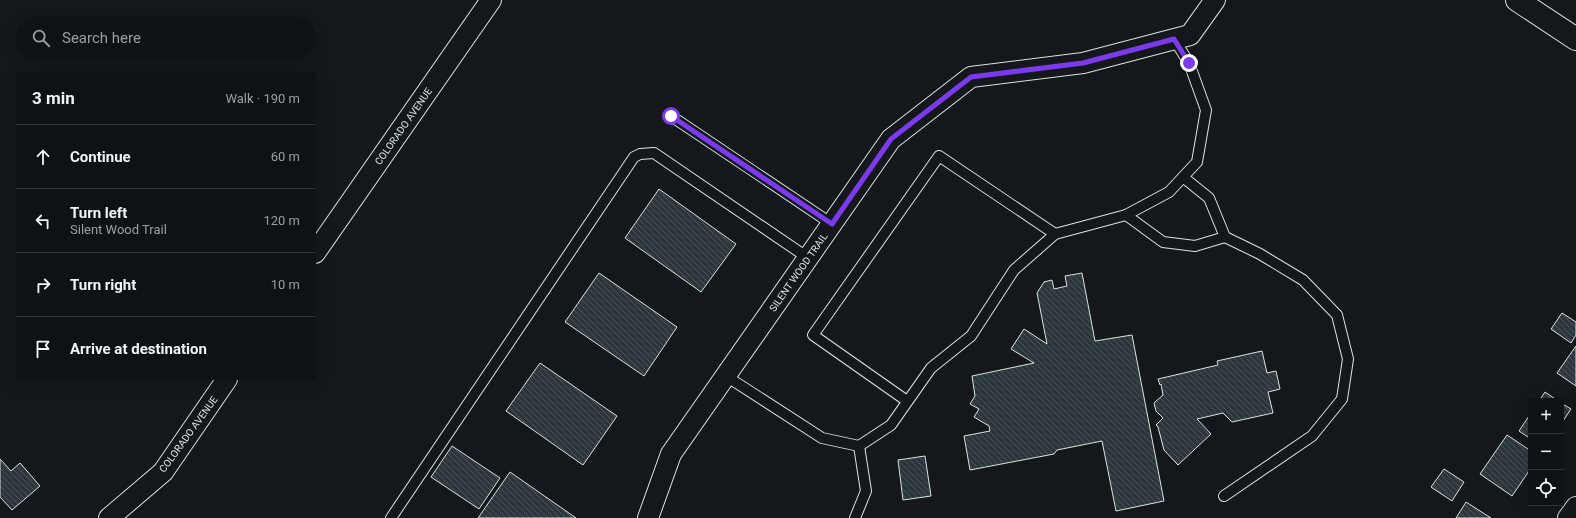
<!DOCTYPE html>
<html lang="en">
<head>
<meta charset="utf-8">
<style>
	:root { --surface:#0f1215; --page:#1d2022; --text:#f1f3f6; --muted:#9b9ea0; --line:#2f3234 }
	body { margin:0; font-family:Roboto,sans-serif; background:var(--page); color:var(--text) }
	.controls { position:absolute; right:12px; bottom:12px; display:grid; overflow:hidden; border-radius:0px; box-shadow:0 4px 16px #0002 }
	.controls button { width:36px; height:36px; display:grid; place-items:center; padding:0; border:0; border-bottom:1px solid var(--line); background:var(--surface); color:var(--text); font:20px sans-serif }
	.stop { position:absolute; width:12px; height:12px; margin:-9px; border:3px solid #7c3aed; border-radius:50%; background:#fff }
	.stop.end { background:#7c3aed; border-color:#fff; box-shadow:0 1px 4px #0008 }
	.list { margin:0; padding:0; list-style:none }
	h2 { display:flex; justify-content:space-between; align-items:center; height:52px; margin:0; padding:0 16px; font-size:17px }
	h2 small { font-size:13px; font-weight:400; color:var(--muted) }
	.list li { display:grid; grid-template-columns:26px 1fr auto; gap:12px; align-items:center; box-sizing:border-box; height:64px; padding:0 16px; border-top:1px solid var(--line) }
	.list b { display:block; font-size:15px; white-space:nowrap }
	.list p { margin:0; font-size:13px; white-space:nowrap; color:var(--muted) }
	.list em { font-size:13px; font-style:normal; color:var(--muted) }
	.icon { flex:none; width:22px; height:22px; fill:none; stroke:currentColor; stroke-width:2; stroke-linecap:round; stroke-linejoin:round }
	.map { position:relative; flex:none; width:1576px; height:518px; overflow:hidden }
	.search { position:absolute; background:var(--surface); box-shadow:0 4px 16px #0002; left:16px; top:16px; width:300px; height:44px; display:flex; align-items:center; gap:10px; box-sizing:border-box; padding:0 14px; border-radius:22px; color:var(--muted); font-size:15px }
	.panel { position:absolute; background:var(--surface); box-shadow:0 4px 16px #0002; left:16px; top:72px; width:300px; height:308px; border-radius:0px }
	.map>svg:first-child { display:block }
</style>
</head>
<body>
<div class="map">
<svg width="1576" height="518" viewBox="0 0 1576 518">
	<defs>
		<pattern id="building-back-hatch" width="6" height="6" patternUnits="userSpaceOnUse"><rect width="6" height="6" fill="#2c363c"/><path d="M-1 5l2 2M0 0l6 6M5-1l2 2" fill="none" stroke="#4a5358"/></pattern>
	</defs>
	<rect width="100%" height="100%" fill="#14181c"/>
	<g fill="url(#building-back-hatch)" stroke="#d8e6dc">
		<polygon points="659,189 736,244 701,292 625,238"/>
		<polygon points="599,273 677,327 644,376 565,322"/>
		<polygon points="1082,273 1095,341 1132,335 1164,501 1116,511 1102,441 1057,450 1054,454 970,470 964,436 990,431 989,426 974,417 979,409 970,404 975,396 972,376 1034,363 1011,349 1024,329 1047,344 1037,293 1044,282 1052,280 1054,289 1067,286 1065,276"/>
		<polygon points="1562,313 1576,322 1576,335 1571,343 1551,329"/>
		<polygon points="1576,346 1576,386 1557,373"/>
		<polygon points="1262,351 1267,373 1276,371 1280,389 1268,392 1273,413 1232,422 1223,413 1197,419 1211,434 1178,465 1164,450 1158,427 1156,425 1163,418 1156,411 1154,403 1163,395 1161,384 1160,385 1158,379 1218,365 1217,361"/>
		<polygon points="540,363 617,416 583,465 506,411"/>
		<polygon points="1545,392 1558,401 1539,401"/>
		<polygon points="1561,403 1571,409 1561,424"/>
		<polygon points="1531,413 1531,439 1519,431"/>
		<polygon points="1507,435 1531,451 1531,468 1512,496 1480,474"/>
		<polygon points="452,446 500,478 479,509 431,477"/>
		<polygon points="925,456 931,496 903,500 898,460"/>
		<polygon points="0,459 11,471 20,463 40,486 12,510 0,497"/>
		<polygon points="1444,469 1464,482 1452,501 1431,487"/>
		<polygon points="510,472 576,518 478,518"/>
		<polygon points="1466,502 1491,518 1456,518"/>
	</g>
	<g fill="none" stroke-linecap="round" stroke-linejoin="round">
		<g stroke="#d8e6dc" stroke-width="12">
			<g id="service">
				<polyline points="671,116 832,224"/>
				<polyline points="1183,177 1209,198 1225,237 1260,254 1303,280 1337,315 1348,359 1342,399 1312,436 1224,496"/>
				<polyline points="1126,215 1163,242 1195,246 1225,237"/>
				<polyline points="726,376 822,438 859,446 891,425 931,368 971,336 1014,270 1055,234 1126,215 1169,192 1197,162 1206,110 1189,63 1174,39"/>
				<polyline points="907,401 813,335 939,156 1055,234"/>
				<polyline points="391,518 634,157 640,154 654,153 808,258"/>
				<polyline points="855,518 866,491 859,446"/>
			</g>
		</g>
		<g stroke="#d8e6dc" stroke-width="22">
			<g id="minor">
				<polyline points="315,253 491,0"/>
				<polyline points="109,518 163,472 227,379"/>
				<polyline points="648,518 671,454 891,139 971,77 1083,63 1190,35 1215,0"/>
				<polyline points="1568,518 1576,507"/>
			</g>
		</g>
		<g stroke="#d8e6dc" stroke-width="24">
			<polyline id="primary" points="1517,0 1576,39"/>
		</g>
		<use href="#service" stroke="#14181c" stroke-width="10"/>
		<use href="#minor" stroke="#14181c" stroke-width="20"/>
		<use href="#primary" stroke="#14181c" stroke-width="22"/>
	</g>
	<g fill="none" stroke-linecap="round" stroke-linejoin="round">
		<polyline stroke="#7c3aed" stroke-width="5" points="671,116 832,224 891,139 971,77 1083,63 1174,39 1189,63"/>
	</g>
	<g text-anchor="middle" stroke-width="3" stroke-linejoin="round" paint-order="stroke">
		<g font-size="10" fill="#d8e6dc" stroke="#14181c">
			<text transform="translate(403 126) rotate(-55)" y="4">COLORADO AVENUE</text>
			<text transform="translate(798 272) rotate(-55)" y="4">SILENT WOOD TRAIL</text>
			<text transform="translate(188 434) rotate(-54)" y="4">COLORADO AVENUE</text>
		</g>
	</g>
</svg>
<div class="controls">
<button>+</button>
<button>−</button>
<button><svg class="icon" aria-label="locate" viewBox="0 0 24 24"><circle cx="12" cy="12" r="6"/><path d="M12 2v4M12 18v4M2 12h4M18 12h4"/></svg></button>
</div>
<div class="stop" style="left:671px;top:116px"></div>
<div class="stop end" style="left:1189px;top:63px"></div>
<div class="search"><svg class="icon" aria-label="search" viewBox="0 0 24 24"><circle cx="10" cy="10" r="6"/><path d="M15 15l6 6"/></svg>Search here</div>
<section class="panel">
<h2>3 min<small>Walk · 190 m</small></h2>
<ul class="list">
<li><svg class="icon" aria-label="ahead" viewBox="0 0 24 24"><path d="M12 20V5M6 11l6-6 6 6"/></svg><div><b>Continue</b></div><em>60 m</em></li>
<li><svg class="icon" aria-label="left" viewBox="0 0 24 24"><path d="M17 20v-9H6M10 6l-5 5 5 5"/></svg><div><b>Turn left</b><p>Silent Wood Trail</p></div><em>120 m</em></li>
<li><svg class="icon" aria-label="right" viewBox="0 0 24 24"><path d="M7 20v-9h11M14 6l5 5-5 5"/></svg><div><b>Turn right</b></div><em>10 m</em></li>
<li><svg class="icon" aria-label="arrive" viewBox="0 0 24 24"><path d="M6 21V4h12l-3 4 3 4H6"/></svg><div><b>Arrive at destination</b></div></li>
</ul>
</section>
</div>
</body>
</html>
